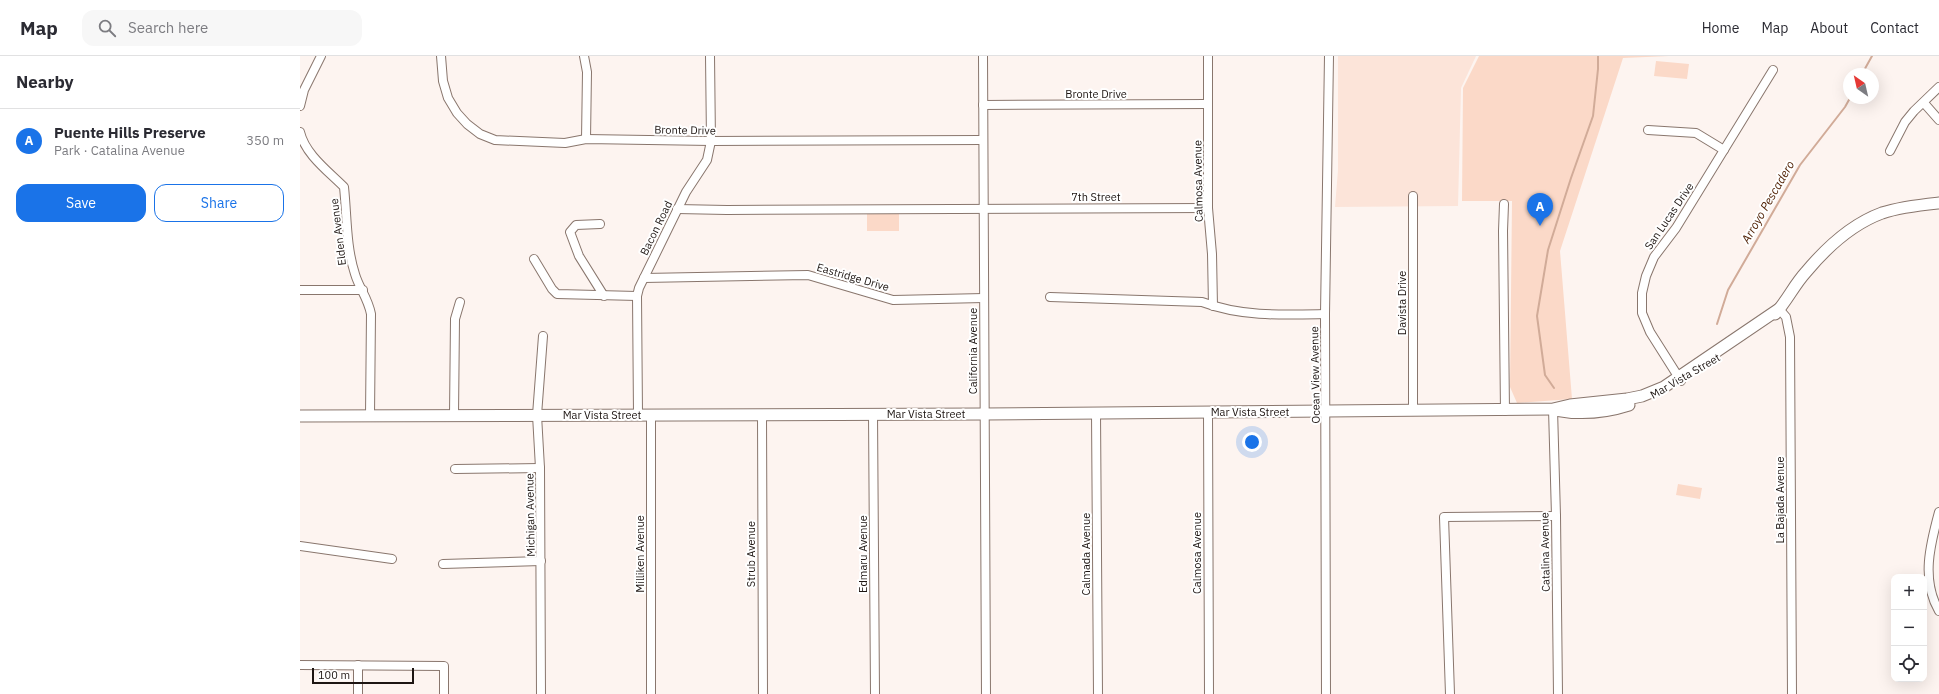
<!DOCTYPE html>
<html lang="en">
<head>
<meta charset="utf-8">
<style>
	:root { --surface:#fff; --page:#f7f7f7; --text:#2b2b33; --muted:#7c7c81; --line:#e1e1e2; --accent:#1a73e8 }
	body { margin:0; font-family:"IBM Plex Sans",sans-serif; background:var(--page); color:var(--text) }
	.controls { position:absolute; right:12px; bottom:12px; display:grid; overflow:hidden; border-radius:8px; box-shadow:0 4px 16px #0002 }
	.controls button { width:36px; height:36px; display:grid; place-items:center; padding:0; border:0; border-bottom:1px solid var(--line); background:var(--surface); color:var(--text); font:20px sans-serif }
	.compass { position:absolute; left:1543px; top:12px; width:36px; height:36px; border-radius:50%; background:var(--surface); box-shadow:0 4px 16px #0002; rotate:326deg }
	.scale { position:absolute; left:12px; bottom:10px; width:102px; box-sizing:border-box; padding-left:4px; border:2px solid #1d1512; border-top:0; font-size:11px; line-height:14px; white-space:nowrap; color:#1d1512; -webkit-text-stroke:3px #fff; paint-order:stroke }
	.you { position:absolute; left:952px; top:386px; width:14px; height:14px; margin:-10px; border:3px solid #fff; border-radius:50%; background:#1a73e8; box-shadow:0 0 0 6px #1a73e833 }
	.badge { display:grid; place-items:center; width:26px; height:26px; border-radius:50%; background:var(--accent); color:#fff; font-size:13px; font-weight:700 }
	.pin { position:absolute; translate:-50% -33px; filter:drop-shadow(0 1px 2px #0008) }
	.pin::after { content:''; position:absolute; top:21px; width:14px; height:12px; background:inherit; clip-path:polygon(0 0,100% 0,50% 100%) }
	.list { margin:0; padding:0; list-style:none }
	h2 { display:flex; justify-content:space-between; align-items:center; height:52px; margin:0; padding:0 16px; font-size:17px }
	h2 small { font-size:13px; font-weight:400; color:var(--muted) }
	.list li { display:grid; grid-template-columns:26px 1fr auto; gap:12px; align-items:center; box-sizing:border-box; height:64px; padding:0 16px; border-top:1px solid var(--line) }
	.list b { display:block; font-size:15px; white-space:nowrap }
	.list p { margin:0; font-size:13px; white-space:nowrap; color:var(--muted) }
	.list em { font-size:13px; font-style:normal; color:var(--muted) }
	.actions { display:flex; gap:8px; padding:12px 16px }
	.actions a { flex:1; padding:9px 0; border:1px solid var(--accent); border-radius:12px; text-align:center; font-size:14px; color:var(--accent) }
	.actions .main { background:var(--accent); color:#fff }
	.icon { flex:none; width:22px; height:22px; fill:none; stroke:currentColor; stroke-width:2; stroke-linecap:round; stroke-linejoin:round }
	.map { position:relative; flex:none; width:1639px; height:638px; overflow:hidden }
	header { display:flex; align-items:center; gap:24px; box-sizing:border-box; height:56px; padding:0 20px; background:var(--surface); border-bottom:1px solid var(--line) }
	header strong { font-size:19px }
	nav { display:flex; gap:22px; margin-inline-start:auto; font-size:14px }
	.search { width:280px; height:36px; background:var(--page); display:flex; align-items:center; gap:10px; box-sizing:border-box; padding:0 14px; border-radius:12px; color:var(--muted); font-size:15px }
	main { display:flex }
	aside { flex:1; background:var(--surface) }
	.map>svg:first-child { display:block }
</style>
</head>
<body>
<header>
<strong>Map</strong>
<div class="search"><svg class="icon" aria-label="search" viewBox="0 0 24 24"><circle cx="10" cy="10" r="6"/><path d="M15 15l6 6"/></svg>Search here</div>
<nav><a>Home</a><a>Map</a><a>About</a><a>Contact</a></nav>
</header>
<main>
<aside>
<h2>Nearby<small></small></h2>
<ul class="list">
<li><span class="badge">A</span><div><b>Puente Hills Preserve</b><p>Park · Catalina Avenue</p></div><em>350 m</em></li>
</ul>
<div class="actions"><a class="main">Save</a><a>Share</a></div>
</aside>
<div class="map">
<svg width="1639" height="638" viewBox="0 0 1639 638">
	<rect width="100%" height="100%" fill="#fdf4f0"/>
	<polygon fill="#fce4d9" points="1038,0 1176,0 1161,32 1158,150 1035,151 1038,114"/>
	<g fill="#fbd9c8">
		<polygon points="1179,0 1369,0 1323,2 1260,195 1272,343 1217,347 1210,331 1212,145 1162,145 1163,32"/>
		<polygon points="1356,5 1389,8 1387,23 1354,20"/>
		<rect x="567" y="157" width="32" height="18"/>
		<polygon points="1378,428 1402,432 1400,443 1376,439"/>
	</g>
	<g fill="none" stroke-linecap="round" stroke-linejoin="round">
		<g stroke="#d1ab98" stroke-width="2">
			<polyline points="1562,18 1572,0"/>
			<polyline points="1417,268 1428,234 1500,109 1545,51 1550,42"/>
			<polyline points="1254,332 1245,319 1237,260 1248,194 1271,122 1293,60 1298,13 1298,0"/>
		</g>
		<g stroke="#89766d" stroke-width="10">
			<g id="street">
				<polyline points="141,0 143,25 148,42 157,57 167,68 180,78 195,84 265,87 286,83 411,85 683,84"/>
				<polyline points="284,0 287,16 286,83"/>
				<polyline points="683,0 686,638"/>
				<polyline points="908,0 908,152 912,198 913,250"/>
				<polyline points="1624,47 1639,64"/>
				<polyline points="683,49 908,48"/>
				<polyline points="0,50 4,34 21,0"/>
				<polyline points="1348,74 1396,77 1424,94"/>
				<path d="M0,76C5,98 28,115 44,131C47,159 46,191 55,218C59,232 68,242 71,258L70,359"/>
				<polyline points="1590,95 1605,66 1614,55 1639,31"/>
				<polyline points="1204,148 1203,175 1205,355"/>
				<polyline points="377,153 427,154 908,152"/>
				<polyline points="300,168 276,169 270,176 279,200 304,240"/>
				<polyline points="234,203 252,233 257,238 337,240"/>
				<polyline points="344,222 508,219 593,244 684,242"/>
				<polyline points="0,234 63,234"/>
				<path d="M750,241L902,246C942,261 983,259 1025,258"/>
				<polyline points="1479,253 1486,261 1490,281 1492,638"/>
				<polyline points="1381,325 1350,276 1342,257 1342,237 1346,220 1354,201 1376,172 1473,14"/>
				<polyline points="1253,353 1256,460 1258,638"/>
				<polyline points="1113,355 1113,140"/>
				<polyline points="796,357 798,638"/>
				<polyline points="908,357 909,638"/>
				<polyline points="338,358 337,240 339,232 386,136 407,104 411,85 410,0"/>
				<polyline points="573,358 575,638"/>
				<polyline points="154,359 155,263 160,246"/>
				<polyline points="351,359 351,638"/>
				<polyline points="462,359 463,638"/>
				<polyline points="155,413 240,412"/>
				<path d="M1639,456C1630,489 1621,524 1639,555"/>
				<polyline points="0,490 92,503"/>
				<polyline points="143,508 241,505"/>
				<polyline points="0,609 144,610 144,638"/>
				<polyline points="58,609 58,638"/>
				<polyline points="241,638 240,412 237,359 243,280"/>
				<polyline points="1026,638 1025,258 1029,0"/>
				<polyline points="1150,638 1144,461 1256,460"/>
			</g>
		</g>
		<g stroke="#89766d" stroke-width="13">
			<g id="secondary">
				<path d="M1475,258C1487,245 1494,229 1506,216C1526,192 1552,168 1582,157C1600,151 1620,149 1639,147"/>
				<path d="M1255,354C1281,359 1304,357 1329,349"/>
				<polyline points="0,360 684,358 1253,353 1270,349 1327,343 1342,340 1364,331 1479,253"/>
			</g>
		</g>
		<use href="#street" stroke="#fff" stroke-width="8"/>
		<use href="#secondary" stroke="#fff" stroke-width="11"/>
	</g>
	<g text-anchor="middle" stroke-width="4" stroke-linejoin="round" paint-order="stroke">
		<g font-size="11" fill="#1d1512" stroke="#fff">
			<text x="796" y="42">Bronte Drive</text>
			<text transform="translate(385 74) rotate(1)" y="4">Bronte Drive</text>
			<text transform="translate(898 125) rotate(-91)" y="4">Calmosa Avenue</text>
			<text x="796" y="145">7th Street</text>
			<text transform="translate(1369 160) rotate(-56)" y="4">San Lucas Drive</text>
			<text transform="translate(356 172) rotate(-64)" y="4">Bacon Road</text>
			<text transform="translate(38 176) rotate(-97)" y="4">Elden Avenue</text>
			<text transform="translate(553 221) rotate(16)" y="4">Eastridge Drive</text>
			<text transform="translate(1102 247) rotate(-90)" y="4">Davista Drive</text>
			<text transform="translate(673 295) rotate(-90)" y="4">California Avenue</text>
			<text transform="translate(1015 319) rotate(-91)" y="4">Ocean View Avenue</text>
			<text transform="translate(1385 320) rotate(-30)" y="4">Mar Vista Street</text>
			<text x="950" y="360">Mar Vista Street</text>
			<text x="626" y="362">Mar Vista Street</text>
			<text x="302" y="363">Mar Vista Street</text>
			<text transform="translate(1480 444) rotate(-90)" y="4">La Bajada Avenue</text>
			<text transform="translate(230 459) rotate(-91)" y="4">Michigan Avenue</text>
			<text transform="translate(1245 496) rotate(-91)" y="4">Catalina Avenue</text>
			<text transform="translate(897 497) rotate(-90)" y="4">Calmosa Avenue</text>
			<text transform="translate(340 498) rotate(-90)" y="4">Milliken Avenue</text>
			<text transform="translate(451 498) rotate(-90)" y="4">Strub Avenue</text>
			<text transform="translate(563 498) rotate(-90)" y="4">Edmaru Avenue</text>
			<text transform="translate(786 498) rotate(-90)" y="4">Calmada Avenue</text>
		</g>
		<g font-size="12" font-style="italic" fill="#4e1e00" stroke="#fff">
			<text transform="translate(1468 146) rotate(-60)" y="4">Arroyo Pescadero</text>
		</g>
	</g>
</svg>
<div class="controls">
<button>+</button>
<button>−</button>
<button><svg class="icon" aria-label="locate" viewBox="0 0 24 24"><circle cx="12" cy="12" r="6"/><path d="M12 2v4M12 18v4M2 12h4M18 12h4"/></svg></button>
</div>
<svg class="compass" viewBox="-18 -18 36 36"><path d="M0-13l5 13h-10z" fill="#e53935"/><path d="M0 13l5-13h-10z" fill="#7c7c81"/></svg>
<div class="scale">100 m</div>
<div class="you"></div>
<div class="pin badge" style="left:1240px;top:170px">A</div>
</div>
</main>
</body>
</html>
